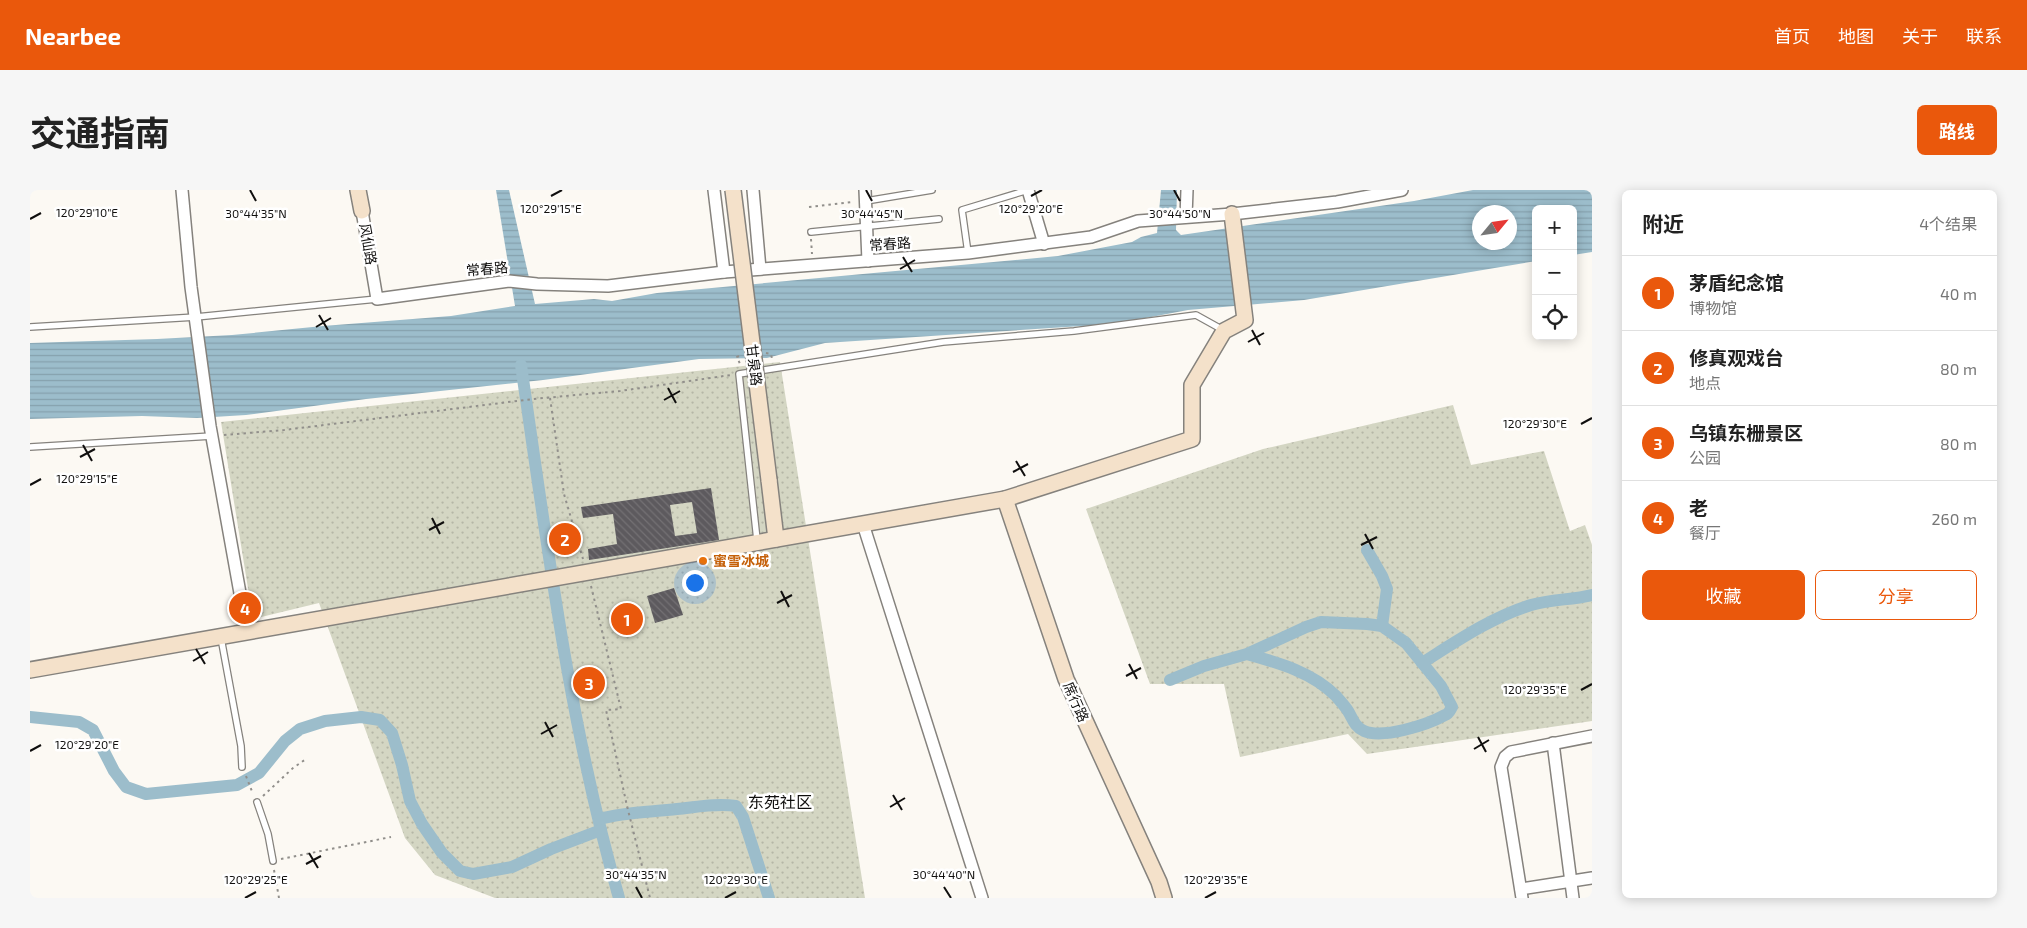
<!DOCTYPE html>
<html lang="zh">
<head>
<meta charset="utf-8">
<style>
	:root { --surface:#fff; --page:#f6f6f6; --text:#222; --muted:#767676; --line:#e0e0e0; --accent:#ea580c }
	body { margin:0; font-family:"Exo 2","Noto Sans SC",sans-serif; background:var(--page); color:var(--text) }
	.controls { position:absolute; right:15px; top:15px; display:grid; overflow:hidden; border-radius:8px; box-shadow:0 2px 12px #0003 }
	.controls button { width:45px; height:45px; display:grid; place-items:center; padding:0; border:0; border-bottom:1px solid var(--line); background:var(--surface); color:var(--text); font:25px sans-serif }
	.compass { position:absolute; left:1442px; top:15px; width:45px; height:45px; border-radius:50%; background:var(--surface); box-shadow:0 2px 12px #0003; rotate:61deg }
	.you { position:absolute; left:664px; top:392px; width:18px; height:18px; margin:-12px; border:4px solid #fff; border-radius:50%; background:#1a73e8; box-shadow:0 0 0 8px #1a73e833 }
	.badge { display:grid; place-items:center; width:32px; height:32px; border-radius:50%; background:var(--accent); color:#fff; font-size:16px; font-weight:700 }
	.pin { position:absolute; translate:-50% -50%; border:2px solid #fff; box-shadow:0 1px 5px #0006 }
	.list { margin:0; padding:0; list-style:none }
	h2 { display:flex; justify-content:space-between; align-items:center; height:65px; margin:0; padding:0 20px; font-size:21px }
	h2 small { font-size:16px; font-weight:400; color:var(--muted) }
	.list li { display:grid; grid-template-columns:32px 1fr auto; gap:15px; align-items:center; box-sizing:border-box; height:75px; padding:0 20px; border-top:1px solid var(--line) }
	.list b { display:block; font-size:19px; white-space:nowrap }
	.list p { margin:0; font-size:16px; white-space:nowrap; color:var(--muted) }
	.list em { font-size:16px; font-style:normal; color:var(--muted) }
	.actions { display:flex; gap:10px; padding:15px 20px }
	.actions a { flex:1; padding:11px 0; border:1px solid var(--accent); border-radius:8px; text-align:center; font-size:18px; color:var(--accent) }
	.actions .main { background:var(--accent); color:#fff }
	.icon { flex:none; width:28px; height:28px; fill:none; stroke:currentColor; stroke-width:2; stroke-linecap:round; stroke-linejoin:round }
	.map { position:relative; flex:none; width:1562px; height:708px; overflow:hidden; border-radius:8px }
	header { display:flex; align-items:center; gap:30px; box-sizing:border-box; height:70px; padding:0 25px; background:var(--accent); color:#fff }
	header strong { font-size:24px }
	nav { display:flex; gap:28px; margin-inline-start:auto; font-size:18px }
	.intro { display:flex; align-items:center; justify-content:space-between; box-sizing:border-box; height:120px; padding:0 30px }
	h1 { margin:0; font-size:35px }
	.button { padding:12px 22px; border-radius:8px; background:var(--accent); color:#fff; font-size:18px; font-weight:700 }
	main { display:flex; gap:30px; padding:0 30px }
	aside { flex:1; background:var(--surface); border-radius:8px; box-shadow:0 2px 12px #0003 }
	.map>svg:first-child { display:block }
</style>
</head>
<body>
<header>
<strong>Nearbee</strong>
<nav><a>首页</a><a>地图</a><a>关于</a><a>联系</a></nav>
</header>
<div class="intro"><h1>交通指南</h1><a class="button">路线</a></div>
<main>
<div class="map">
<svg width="1562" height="708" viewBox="0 0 1562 708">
	<defs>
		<pattern id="park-dots" width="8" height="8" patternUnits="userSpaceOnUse" patternTransform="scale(1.25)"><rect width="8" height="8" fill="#d4d6c3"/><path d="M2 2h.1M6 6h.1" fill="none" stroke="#b5b6a6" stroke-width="1.8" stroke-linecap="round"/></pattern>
		<pattern id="water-rules" width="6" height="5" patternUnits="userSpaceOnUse" patternTransform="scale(1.25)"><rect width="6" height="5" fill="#9cbdcb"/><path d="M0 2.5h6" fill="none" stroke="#85a1ad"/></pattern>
		<pattern id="building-back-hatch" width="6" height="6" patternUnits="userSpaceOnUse" patternTransform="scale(1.25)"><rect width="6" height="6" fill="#5d5a5e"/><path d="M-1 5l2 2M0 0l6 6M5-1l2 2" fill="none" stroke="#747174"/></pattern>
	</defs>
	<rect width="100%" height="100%" fill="#fcf9f3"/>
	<g fill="url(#park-dots)">
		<polygon points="750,172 835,708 465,708 405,685 375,648 289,413 223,429 191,232"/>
		<polygon points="1423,215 1441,275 1514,261 1540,341 1555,335 1562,355 1562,531 1337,564 1318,544 1210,567 1194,494 1120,494 1056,319 1233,259"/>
	</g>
	<path fill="url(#water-rules)" fill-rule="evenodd" d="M466,0H479L505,114L564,109L582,111L627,103L1028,66L1102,52L1111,47L1127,43L1131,0H1147L1146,40L1151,45L1384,11L1443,0H1562V62L1543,65V19H1506V71L1274,110L1158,120L1058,139L1052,136L795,153L737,168L669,169L513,190L336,209L216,225L167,228L112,226L0,229V153L127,149L202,145L293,136L421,126L485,116ZM1450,22H1480V52H1450Z"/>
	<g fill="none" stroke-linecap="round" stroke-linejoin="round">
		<g stroke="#9cbdcb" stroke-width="12">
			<path d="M491,175C517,353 539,534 589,708"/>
			<polyline points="1337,360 1352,386 1357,399 1352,436"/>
			<path d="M1392,473C1427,451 1462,427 1501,415C1522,409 1542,410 1562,405"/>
			<path d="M1140,490L1174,476L1217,464L1276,437L1291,432L1337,434L1352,436L1376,453L1411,496L1422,517C1420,520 1419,524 1415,525C1397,535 1353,549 1334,541C1324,536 1323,529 1318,521C1315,516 1310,511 1306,506C1282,482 1249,473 1217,464"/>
			<polyline points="0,527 49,532 63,540 84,581 96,597 116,604 207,595 229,583 255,551 270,539 295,531 331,527 350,530 362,543 372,575 380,611 392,634 412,663 430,681 443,684 482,677 521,659 571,640"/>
			<path d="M569,629C594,622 621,622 647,619C667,617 687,613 706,616L713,627L739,708"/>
		</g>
	</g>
	<g fill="url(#building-back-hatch)" fill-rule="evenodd">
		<path d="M681,298L689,350L559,370L558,359L587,354L583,324L553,328L551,317ZM662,312L667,343L645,346L640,315Z"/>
		<polygon points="537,340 542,356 532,358 528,343"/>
		<polygon points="644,398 653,425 625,433 617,406"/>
	</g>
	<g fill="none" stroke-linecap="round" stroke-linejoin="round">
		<g stroke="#85827d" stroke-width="8">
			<g id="lane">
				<polyline points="836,11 902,0"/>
				<polyline points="781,42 909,29"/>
				<polyline points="938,63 932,20 998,0"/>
				<polyline points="0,137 166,127 347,109"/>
				<polyline points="0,257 182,246"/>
				<polyline points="727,350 709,184 913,152 1044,141 1166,125 1193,140"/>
				<polyline points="191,448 211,556 212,577"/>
				<polyline points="227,612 238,644 243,671"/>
			</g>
		</g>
		<g stroke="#85827d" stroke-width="14">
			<g id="street">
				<polyline points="152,0 161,97 180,236 217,442"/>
				<polyline points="684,0 694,82"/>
				<polyline points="723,0 730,79"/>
				<polyline points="835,0 838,71"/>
				<polyline points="998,0 1014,54"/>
				<polyline points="332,21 347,109 479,91 507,94 578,96 694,82 938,63 1061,47 1108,31 1202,24 1307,12 1372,0"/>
				<polyline points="1156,27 1157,0"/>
				<polyline points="833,334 952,708"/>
				<polyline points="1523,553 1543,708"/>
				<polyline points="1491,699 1562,688"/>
				<polyline points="1492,708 1471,577 1475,567 1481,562 1562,546"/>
			</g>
		</g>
		<g stroke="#85827d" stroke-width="18">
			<g id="secondary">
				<polyline points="328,0 332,21"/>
				<polyline points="739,290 746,349"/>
				<polyline points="975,309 1036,489 1129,692 1134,708"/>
				<polyline points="0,480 975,309 1162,249 1162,195 1194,141 1215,130 1202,24"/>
			</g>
		</g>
		<g stroke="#918f8b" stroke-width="2" stroke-dasharray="2.5 4" stroke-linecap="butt">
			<polyline points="779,17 823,12"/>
			<polyline points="781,49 782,64"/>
			<polyline points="736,163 741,164 742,169"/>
			<polyline points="709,166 707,167 710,174"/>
			<polyline points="520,208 534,304 553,369"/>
			<polyline points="194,245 254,240 503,209 590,201 701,185"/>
			<polyline points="561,396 591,519 576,520 597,616 620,708"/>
			<polyline points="216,586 223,604"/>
			<polyline points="233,606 263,578 276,569"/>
			<polyline points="251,669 361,647"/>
			<polyline points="244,680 249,708"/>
		</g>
		<use href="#lane" stroke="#fff" stroke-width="5.5"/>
		<use href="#street" stroke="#fff" stroke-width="11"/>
		<use href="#secondary" stroke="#f4e1ca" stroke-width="15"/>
		<g stroke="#85827d" stroke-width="18" stroke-linecap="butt">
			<polyline id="secondary-bridge" points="703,0 739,290"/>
		</g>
		<use href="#secondary-bridge" stroke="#f4e1ca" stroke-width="15"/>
	</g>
	<path fill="none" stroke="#100f0e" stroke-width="2" d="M220,0L226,11M836,0L842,11M1144,0L1150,11M521,6L532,0M1001,6L1012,0M0,29L11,23M873,67L882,82M870,79L885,70M289,125L298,140M286,137L301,128M1222,140L1230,155M1218,152L1234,143M638,198L646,213M634,210L650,201M1551,234L1562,228M53,255L62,271M50,267L65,259M986,271L995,286M983,282L998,274M0,295L11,289M402,328L410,344M399,340L414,332M1335,344L1343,359M1331,355L1347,347M751,401L759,417M747,413L762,405M166,459L175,474M163,471L178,462M1099,474L1107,489M1096,486L1111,478M1551,500L1562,494M515,532L523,547M511,544L527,535M1448,547L1456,562M1444,559L1459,550M0,561L11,555M863,605L872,620M860,617L875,608M279,663L288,678M276,674L291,666M606,697L612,708M914,697L921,708M215,708L226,702M695,708L706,702M1175,708L1186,702"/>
	<circle fill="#e8710a" stroke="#fff" stroke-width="2" cx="673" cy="371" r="5"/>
	<g text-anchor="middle" stroke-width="5" stroke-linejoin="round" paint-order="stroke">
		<g font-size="14" fill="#100f0e" stroke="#fff">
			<text transform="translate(338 54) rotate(80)" y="5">风仙路</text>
			<text transform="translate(860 54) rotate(-4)" y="5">常春路</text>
			<text transform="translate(457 79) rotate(-5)" y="5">常春路</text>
			<text transform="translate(724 175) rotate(83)" y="5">甘泉路</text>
			<text transform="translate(1046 512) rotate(66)" y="5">席行路</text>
		</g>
		<g font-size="14" font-weight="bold" fill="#c56008" stroke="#fff" text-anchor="start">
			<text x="683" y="376">蜜雪冰城</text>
		</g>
		<g font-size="16" fill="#100f0e" stroke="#fff">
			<text x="750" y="618">东苑社区</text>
		</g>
	</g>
	<g font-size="12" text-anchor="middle" fill="#100f0e" stroke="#fff" stroke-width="5" stroke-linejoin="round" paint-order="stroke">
		<text x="521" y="23">120°29'15"E</text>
		<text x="1001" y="23">120°29'20"E</text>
		<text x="57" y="27">120°29'10"E</text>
		<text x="226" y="28">30°44'35"N</text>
		<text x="842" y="28">30°44'45"N</text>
		<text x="1150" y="28">30°44'50"N</text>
		<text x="1505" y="238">120°29'30"E</text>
		<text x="57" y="293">120°29'15"E</text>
		<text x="1505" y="504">120°29'35"E</text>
		<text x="57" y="559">120°29'20"E</text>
		<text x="606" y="689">30°44'35"N</text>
		<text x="914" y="689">30°44'40"N</text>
		<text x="226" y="694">120°29'25"E</text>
		<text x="706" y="694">120°29'30"E</text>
		<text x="1186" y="694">120°29'35"E</text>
	</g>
</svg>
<div class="controls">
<button>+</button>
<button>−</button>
<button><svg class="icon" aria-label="locate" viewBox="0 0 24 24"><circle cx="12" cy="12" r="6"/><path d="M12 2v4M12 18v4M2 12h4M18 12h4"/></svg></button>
</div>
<svg class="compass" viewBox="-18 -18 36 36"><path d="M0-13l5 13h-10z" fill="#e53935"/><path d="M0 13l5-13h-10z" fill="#767676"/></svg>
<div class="you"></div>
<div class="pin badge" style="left:597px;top:429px">1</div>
<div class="pin badge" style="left:535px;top:349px">2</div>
<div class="pin badge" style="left:559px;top:493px">3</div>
<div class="pin badge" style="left:215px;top:418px">4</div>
</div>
<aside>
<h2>附近<small>4个结果</small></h2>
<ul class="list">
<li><span class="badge">1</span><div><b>茅盾纪念馆</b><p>博物馆</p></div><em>40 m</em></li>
<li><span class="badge">2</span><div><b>修真观戏台</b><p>地点</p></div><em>80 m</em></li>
<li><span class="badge">3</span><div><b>乌镇东栅景区</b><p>公园</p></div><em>80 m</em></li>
<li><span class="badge">4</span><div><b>老</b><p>餐厅</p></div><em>260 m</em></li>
</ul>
<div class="actions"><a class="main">收藏</a><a>分享</a></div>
</aside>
</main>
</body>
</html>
